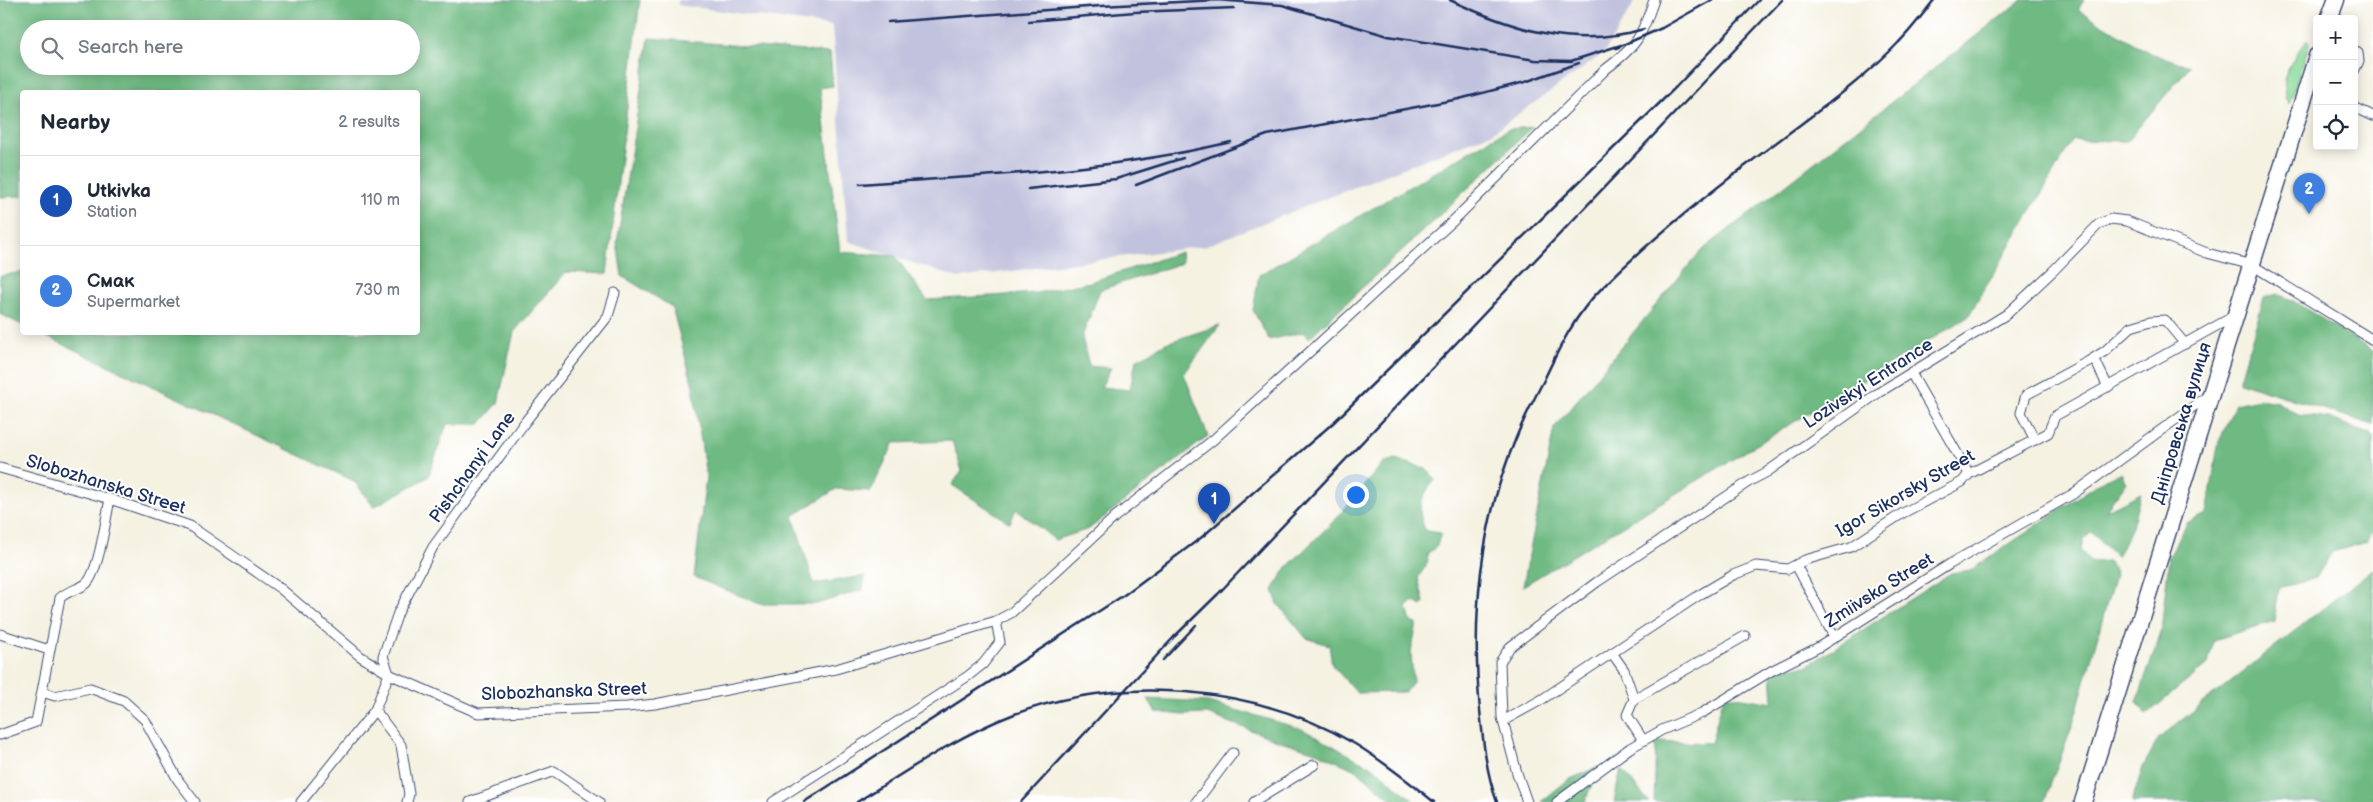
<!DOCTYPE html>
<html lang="en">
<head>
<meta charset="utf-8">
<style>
	:root { --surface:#fff; --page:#f2f2f3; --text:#1f2937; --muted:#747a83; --line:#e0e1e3; --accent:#1f6fb2 }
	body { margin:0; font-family:"Balsamiq Sans",sans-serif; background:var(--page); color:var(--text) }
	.controls { position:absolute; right:15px; top:15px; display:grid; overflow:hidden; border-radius:5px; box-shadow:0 2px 12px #0003 }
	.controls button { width:45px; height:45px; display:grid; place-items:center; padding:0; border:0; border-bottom:1px solid var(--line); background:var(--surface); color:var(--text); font:25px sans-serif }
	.you { position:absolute; left:1355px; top:494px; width:18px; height:18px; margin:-12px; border:4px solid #fff; border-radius:50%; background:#1a73e8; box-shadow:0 0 0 8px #1a73e833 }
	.badge { display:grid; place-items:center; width:32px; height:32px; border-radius:50%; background:var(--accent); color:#fff; font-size:16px; font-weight:700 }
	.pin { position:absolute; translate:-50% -41px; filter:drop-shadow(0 1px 2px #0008) }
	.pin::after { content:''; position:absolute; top:26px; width:18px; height:15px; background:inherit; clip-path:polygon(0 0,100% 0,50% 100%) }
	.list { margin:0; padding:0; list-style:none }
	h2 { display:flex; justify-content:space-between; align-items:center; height:65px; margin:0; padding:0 20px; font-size:21px }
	h2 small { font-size:16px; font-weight:400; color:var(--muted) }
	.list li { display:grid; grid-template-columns:32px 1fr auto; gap:15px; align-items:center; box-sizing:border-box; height:90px; padding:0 20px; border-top:1px solid var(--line) }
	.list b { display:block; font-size:19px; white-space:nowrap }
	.list p { margin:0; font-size:16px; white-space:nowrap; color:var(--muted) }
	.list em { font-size:16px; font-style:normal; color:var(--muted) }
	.icon { flex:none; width:28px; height:28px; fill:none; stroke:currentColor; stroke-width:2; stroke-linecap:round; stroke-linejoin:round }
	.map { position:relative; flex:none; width:2373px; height:802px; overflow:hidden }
	.search { position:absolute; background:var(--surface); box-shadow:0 2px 12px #0003; left:20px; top:20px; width:400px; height:55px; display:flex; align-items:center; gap:12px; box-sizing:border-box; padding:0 18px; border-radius:28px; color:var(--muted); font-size:19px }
	.panel { position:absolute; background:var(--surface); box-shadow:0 2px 12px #0003; left:20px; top:90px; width:400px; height:245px; border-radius:5px }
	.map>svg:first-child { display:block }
</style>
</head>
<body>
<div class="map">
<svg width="2373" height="802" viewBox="0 0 2373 802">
	<rect width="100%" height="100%" fill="#fff"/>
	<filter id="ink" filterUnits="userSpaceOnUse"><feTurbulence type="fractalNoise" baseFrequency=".02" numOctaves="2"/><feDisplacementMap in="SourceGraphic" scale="10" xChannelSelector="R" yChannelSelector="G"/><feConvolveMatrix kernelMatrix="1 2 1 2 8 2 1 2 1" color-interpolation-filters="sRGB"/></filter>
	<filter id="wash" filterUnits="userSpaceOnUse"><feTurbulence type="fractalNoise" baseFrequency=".0096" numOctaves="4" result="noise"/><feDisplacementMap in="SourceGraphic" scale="20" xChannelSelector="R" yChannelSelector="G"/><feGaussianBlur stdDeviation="1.12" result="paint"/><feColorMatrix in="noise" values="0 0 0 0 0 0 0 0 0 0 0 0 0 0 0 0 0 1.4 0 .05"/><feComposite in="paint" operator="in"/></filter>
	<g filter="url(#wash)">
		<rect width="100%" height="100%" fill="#f5f2e2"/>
		<polygon fill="#c1c2dd" points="678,0 1636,0 1604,53 1492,133 1205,246 958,278 848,241 832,26 678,5"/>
		<path fill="#89da9a" stroke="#52847c" d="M2307,41L2310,42L2289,104C2276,84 2293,55 2307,41Z"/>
		<g fill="#6eba82" stroke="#447470" fill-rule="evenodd">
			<path d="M0,0H640L607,274L566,272L514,332L498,403L480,424H447L428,477L374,507L354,481L39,333L418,332V92H22V196L0,197ZM29,29H411V66H29Z"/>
			<polygon points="2022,0 2084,0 2078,10 2150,53 2190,66 2127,141 2073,140 1968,317 1523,586 1554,428 1700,252"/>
			<polygon points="649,38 830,53 833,86 820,88 840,252 895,256 927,300 1037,293 1090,282 1181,252 1182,263 1100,290 1082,337 1089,366 1111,368 1101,387 1130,390 1136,360 1166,343 1220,325 1184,374 1208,436 1089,529 1055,540 1016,509 1010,523 952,485 962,471 952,441 894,443 871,491 836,489 793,516 814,584 865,576 863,590 816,604 760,604 694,577 706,477 693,386 672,307 622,276 617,243"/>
			<polygon points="1533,127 1309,338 1304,332 1269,340 1253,310 1259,275 1508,129"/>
			<polygon points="22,272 22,325 0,314 0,276"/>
			<polygon points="2277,294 2292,300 2373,351 2373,425 2239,382 2264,298"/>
			<polygon points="2259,399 2277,402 2298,414 2329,418 2373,436 2373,533 2367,542 2332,552 2316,578 2279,588 2274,621 2214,640 2208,664 2146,715 2137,702 2161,632 2169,557 2187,523 2207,514 2218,445 2235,404"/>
			<path d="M1396,459L1426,469L1436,479C1421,495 1415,511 1426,531L1441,533L1437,546L1427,554L1428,562L1418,578L1424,602L1422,606L1413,601L1407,608L1411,622L1417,624L1411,651L1413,682L1405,692L1357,693L1332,665L1329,645L1306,638L1278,604L1273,590L1287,567L1336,519L1383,463Z"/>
			<polygon points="2121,473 2126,483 2105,511 2141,493 2132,527 2117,557 2091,532 2083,539 2081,551 2091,562 2108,561 2116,571 2073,724 2044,802 1654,802 1656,741 1711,743 1724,695 1773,703 1771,669 1807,666 1951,573 1971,570 2105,479"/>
			<polygon points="2373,569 2373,802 2132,802 2143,767 2159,738"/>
			<polygon points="1148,699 1208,702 1302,729 1377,770 1415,802 1394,802 1358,771 1316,752 1277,740 1207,714 1183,715 1156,712"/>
			<polygon points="1598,767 1585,802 1541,802 1568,780"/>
			<polygon points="1621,768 1649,802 1614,802"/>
		</g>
	</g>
	<g filter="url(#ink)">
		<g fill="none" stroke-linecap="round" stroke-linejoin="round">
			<g stroke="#3c4c72" stroke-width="11">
				<g id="street">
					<polyline points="2354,51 2358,53 2359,61 2354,71"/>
					<polyline points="2354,107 2373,116"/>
					<polyline points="2094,358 2108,387"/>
					<polyline points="1911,373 1969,474"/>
					<polyline points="2035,440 2021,413 2026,395 2089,361 2105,351 2131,327 2151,321 2165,320 2185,344"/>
					<path d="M0,468L110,499L190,526L281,589L360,656L389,674L478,713L627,707L655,704L836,669L996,621L1011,613L1116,516L1213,440L1452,222L1606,69C1638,45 1641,37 1654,0"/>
					<polyline points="1796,565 1834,637"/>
					<polyline points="0,634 49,650"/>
					<polyline points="1612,653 1624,670 1634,699 1627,715 1643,740"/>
					<polyline points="42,692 55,696 90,688 124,701 145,720 178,780 195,802"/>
					<polyline points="1634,699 1745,636"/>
					<polyline points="375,710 389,674 383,656 398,613 433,547 525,422 608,316 615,293"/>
					<polyline points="1503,721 1541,700 1701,594 1733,575 1756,566 1788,569 1805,560 1851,547 1903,513 1962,482 1969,474 2048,433 2055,416 2236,315"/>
					<path d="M0,735L36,722L60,598C68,590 79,590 87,583C99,570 106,518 110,499"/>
					<polyline points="301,802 375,710 401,745 409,794 407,802"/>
					<polyline points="470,802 554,771 599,802"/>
					<polyline points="773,802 968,676 983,664 1000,642 996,621"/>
					<polyline points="1196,802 1233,753"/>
					<polyline points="1254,802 1314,765"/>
					<polyline points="1527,802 1517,773 1502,717 1500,662 1510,647 1597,582 1750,481 1767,472 1878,393 2007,314 2053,271 2099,224 2111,219 2127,221 2207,253 2252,265 2373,340"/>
					<polyline points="1557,802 1630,748 1662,730 1702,713 1771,671 1819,647 1950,564 2073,494 2208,396"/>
				</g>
			</g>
			<g stroke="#3c4c72" stroke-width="19">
				<g id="highway">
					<polyline points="2329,19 2336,0"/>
					<polyline points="2083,802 2317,56"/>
				</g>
			</g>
			<use href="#street" stroke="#fff" stroke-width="9"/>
			<use href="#highway" stroke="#fff" stroke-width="16"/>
			<g stroke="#1b2f5e" stroke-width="2.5">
				<path d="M1450,0C1514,30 1575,49 1644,29"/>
				<polyline points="1029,21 1135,12 1234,8"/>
				<polyline points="888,22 1101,6 1217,0 1282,5 1388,36 1535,60 1571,61 1621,45"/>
				<polyline points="1616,48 1662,28 1712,0"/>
				<path d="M860,184C984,176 1110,171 1231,142"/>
				<polyline points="1136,185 1267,135 1459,99 1525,82 1579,63"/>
				<polyline points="1028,189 1116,179 1183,158"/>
				<polyline points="1163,660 1196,625"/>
				<polyline points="804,802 1124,595 1202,537 1333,423 1676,87 1759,0"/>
				<path d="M857,802C907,771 957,736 1012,715C1119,674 1256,685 1355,744C1383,761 1408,781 1434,802"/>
				<polyline points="1021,802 1174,637 1218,594 1782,0"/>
				<path d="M1497,802C1486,772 1483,741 1480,710C1471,617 1480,524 1516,438C1524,418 1534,399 1544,380C1559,348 1576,313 1602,288C1657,233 1718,186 1781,139C1821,109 1864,79 1899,42C1912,29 1923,14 1934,0"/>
			</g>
		</g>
	</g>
	<g text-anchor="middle" stroke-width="4" stroke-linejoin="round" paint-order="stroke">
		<g font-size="18" fill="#1b2f5e" stroke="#fff">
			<text transform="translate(1868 383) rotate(-33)" y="6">Lozivskyi Entrance</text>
			<text transform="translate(2181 423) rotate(-73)" y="6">Дніпровська вулиця</text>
			<text transform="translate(472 467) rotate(-54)" y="6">Pishchanyi Lane</text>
			<text transform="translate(106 484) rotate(17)" y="6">Slobozhanska Street</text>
			<text transform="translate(1905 493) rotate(-30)" y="6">Igor Sikorsky Street</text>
			<text transform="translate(1879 590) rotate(-32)" y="6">Zmiivska Street</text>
			<text transform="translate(564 691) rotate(-2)" y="6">Slobozhanska Street</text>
		</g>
	</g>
</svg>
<div class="controls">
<button>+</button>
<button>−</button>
<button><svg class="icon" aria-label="locate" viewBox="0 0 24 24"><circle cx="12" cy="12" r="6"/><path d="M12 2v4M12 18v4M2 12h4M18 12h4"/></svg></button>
</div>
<div class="you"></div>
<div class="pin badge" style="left:1214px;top:524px;background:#1a4fb4">1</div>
<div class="pin badge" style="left:2309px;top:214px;background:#3f7fe0">2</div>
<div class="search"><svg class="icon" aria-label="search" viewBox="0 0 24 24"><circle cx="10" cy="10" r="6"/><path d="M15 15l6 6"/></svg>Search here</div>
<section class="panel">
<h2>Nearby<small>2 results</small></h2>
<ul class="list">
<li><span class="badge" style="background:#1a4fb4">1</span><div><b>Utkivka</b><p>Station</p></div><em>110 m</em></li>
<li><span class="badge" style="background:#3f7fe0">2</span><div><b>Смак</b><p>Supermarket</p></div><em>730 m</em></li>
</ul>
</section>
</div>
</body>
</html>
